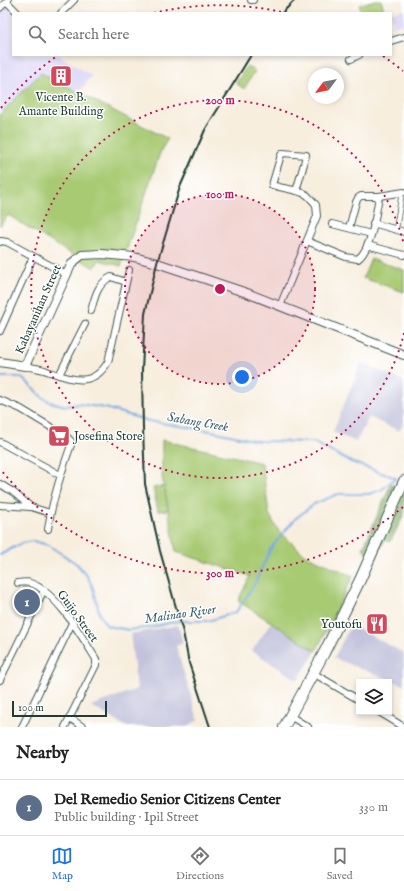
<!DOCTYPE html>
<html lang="en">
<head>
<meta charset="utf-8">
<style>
	:root { --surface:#fff; --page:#f6f6f6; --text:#222; --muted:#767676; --line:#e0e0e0; --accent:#1a73e8 }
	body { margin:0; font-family:"IM FELL English",serif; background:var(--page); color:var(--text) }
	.controls { position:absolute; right:12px; bottom:12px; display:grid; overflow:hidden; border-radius:0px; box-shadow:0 2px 6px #0003 }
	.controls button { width:36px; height:36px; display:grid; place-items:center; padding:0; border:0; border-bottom:1px solid var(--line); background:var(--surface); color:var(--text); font:20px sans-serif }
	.compass { position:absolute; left:308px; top:68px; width:36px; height:36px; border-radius:50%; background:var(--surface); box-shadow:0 2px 6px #0003; rotate:238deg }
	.scale { position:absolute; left:12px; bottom:10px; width:95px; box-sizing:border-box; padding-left:4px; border:2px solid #1f3d34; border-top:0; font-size:11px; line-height:14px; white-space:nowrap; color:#1f3d34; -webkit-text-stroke:3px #fff; paint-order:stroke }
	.you { position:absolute; left:242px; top:377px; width:14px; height:14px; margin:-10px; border:3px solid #fff; border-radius:50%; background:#1a73e8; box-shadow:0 0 0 6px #1a73e833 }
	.badge { display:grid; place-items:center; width:26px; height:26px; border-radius:50%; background:var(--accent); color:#fff; font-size:13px; font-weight:700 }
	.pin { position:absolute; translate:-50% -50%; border:2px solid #fff; box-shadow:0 1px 4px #0006 }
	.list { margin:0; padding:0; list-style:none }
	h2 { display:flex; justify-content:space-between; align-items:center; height:52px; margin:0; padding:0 16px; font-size:17px }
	h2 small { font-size:13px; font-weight:400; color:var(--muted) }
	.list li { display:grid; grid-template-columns:26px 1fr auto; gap:12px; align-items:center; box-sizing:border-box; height:56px; padding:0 16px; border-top:1px solid var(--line) }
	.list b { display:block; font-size:15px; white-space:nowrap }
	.list p { margin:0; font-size:13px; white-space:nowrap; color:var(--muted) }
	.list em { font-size:13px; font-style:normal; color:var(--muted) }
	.icon { flex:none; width:22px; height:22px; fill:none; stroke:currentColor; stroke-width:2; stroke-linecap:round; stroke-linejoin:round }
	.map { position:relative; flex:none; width:404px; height:727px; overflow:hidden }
	.search { position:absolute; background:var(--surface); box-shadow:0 2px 6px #0003; left:12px; right:12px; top:12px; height:44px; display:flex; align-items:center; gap:10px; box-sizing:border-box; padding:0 14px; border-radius:0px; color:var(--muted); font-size:15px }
	.sheet { height:108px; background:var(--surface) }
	nav { display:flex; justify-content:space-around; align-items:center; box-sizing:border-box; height:56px; border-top:1px solid var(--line); background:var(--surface); font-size:11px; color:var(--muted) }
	nav a { display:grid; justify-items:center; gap:2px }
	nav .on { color:var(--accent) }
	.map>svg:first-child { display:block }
</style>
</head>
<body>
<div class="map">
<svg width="404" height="727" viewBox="0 0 404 727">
	<rect width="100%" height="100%" fill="#fff"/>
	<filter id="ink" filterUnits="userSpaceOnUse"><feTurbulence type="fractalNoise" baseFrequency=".025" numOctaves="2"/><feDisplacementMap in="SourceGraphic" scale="8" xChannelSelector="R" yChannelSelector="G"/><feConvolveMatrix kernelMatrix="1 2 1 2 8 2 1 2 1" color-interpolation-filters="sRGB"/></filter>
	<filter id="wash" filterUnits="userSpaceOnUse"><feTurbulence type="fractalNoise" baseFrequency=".012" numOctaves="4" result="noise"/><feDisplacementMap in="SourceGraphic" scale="16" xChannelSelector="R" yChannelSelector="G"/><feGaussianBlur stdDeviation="0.9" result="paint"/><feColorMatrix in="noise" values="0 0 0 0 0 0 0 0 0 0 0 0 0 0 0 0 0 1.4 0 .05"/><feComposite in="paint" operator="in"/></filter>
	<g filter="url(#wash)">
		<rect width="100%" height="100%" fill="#f7eede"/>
		<g fill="#dcd6f6">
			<polygon points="9,5 16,13 13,13 13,55 58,55 92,76 78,93 41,73 0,114 0,14"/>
			<polygon points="404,9 404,24 394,27 391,13"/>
		</g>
		<g fill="#c2c2dc">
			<polygon points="361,363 404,381 404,423 399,431 369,417 356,442 333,432"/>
			<polygon points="271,623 316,651 298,680 252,651"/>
			<polygon points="178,625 183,643 176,646 198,720 186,727 127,727 91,706 137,689 130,634"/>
			<polygon points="351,625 404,653 404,685 361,669 334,658"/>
		</g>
		<g fill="#a8ca73" stroke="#648454">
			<polygon points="375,0 381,0 385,13 362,13 359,5"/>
			<polygon points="247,66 255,71 244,89 236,83"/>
			<polygon points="41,73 168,139 161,150 121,266 99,260 94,268 8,215 0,226 0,114"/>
			<polygon points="371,259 404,270 404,292 363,278"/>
			<polygon points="162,440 262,463 269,514 278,530 305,555 353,576 316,651 238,601 250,576 176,552 162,476"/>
			<polygon points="164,486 168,510 158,511 153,488"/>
		</g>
		<polygon fill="#86ae65" stroke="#52764c" points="391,484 404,494 404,515 390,542 385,540 373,563 363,548"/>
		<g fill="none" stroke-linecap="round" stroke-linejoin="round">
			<g stroke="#75a9e2" stroke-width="2">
				<polyline points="0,377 20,377 28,383 42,397 50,402 66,406 79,404 105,408 149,421 211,431 258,441 313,442 351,462 396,478"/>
				<polyline points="0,555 22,543 33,541 48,545 77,564 88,577 94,591 100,616 107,626 129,630 152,627 178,621 208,621 236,612 253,587 271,548 295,519 314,504 338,494 369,494 381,490 396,478"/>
			</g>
		</g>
	</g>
	<g filter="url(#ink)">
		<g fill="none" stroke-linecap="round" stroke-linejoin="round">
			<g stroke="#3f584e" stroke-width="6">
				<polyline id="pedestrian" points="396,229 402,192"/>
			</g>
			<g stroke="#3f584e" stroke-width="8">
				<g id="minor">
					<polyline points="251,0 253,0"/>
					<polyline points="7,2 18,13"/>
					<polyline points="0,8 8,0"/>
					<polyline points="61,13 74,0"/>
					<polyline points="391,41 404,37"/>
					<polyline points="351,59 359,55"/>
					<polyline points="373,223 404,232"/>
					<polyline points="332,224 371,234"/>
					<polyline points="349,228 356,202 358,198 361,196 379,196 404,192"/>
					<path d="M307,241L346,257L358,259C372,248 376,213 379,196"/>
					<polyline points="0,242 1,241 7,242 66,274"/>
					<polyline points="367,245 404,255"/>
					<path d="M280,306L317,216L316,205C314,202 310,198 307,195C297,189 283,189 272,185L281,155L283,153L306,155L304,164L296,191"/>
					<path d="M91,311C95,297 97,284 111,277L126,282"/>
					<polyline points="0,331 33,257"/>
					<path d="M25,366C32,368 40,368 47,371C70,379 92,389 108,362L129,270"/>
					<polyline points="59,375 85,324"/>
					<path d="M0,400L21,409L67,437L71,441V445C61,473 52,500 48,529"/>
					<polyline points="0,442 60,475"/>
					<polyline points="0,484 13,492 31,507 50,513"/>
					<polyline points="0,505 30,507"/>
					<path d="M18,583C22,583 27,581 30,583C55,590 82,637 96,659V665L65,727"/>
					<polyline points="313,673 359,700"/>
					<polyline points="0,680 44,590"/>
					<polyline points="379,712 404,727"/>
					<polyline points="290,716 308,727"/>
					<polyline points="70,718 83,727"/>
					<polyline points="22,727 72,623"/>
				</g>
			</g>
			<g stroke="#3f584e" stroke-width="10">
				<polyline id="tertiary" points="0,362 25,366 72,263 82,255 102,254 134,257 157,263 247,293 404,355"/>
			</g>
			<g stroke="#3f584e" stroke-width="12">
				<polyline id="primary" points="284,727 324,653 360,580 404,481"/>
			</g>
			<use href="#pedestrian" stroke="#fff" stroke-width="4.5"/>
			<use href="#minor" stroke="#fff" stroke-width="6"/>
			<use href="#tertiary" stroke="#fff" stroke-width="8"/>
			<use href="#primary" stroke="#fff" stroke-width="10"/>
			<g stroke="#1f3d34" stroke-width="2">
				<polyline points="282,13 295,0"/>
				<polyline points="210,727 189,663 183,632 160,551 145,484 143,429 142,370 145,314 157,263 180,187 205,130 251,55"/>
			</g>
		</g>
	</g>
	<circle cx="220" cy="289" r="95" fill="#c2185b" fill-opacity=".12"/>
	<g fill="none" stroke="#c2185b" stroke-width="2" stroke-dasharray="2 4">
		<circle cx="220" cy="289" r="95"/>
		<path d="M404 333A189 189 0 1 1 404 245"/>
		<path d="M403 507A284 284 0 0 1 1 470M1 108A284 284 0 0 1 57 56M154 13A284 284 0 0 1 286 13M383 56A284 284 0 0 1 403 71"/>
	</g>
	<defs>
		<g id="building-square" transform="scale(1.15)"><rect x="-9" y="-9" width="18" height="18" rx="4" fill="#d1495b" stroke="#fff"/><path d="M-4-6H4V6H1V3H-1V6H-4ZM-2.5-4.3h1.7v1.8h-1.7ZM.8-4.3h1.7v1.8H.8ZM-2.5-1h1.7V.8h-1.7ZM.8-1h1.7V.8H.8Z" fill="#fff"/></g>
		<g id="supermarket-square" transform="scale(1.15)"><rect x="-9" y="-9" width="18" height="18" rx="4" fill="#d1495b" stroke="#fff"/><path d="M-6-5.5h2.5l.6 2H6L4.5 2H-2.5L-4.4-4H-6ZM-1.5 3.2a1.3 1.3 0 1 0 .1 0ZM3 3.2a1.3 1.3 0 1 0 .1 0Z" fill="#fff"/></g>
		<g id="restaurant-square" transform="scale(1.15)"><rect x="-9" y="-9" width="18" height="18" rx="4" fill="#d1495b" stroke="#fff"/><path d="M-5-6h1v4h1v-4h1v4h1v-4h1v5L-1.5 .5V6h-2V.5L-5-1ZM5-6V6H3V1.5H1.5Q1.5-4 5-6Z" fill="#fff"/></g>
	</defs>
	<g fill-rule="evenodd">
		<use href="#building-square" x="61" y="76"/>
		<use href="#supermarket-square" x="59" y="436"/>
		<use href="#restaurant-square" x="377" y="624"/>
	</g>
	<g text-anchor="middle" stroke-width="3" stroke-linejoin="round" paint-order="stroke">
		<g font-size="12" fill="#1f3d34" stroke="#fff">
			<text x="61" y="101">Vicente B.<tspan x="61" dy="14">Amante Building</tspan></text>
			<text x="74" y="440" text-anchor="start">Josefina Store</text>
			<text x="362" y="628" text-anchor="end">Youtofu</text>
		</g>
		<g font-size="12" fill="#1f3d34" stroke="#fff">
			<text transform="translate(38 309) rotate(-66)" y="4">Kabayanihan Street</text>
			<text transform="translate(78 616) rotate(54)" y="4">Guijo Street</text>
		</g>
		<g font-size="13" font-style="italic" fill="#3d6371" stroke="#fff">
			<text transform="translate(198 421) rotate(10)" y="5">Sabang Creek</text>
			<text transform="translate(180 613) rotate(-8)" y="5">Malinao River</text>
		</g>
	</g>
	<circle cx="220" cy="289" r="6" fill="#c2185b" stroke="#fff" stroke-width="2"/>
	<g font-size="12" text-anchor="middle" font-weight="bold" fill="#c2185b" stroke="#fff" stroke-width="3" stroke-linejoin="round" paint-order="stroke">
		<text x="220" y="104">200 m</text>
		<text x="220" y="198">100 m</text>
		<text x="220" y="577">300 m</text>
	</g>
</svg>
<div class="controls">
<button><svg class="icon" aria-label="layers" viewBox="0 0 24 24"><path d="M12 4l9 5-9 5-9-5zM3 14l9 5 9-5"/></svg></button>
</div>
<svg class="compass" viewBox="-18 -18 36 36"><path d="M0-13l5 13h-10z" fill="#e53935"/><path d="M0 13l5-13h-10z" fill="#767676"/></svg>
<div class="scale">100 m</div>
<div class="you"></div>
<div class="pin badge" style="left:27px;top:602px;background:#5c6f8a">1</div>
<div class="search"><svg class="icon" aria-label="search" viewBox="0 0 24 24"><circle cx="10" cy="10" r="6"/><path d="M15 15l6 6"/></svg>Search here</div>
</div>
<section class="sheet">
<h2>Nearby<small></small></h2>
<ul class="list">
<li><span class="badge" style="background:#5c6f8a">1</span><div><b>Del Remedio Senior Citizens Center</b><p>Public building · Ipil Street</p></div><em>330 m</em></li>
</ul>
</section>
<nav>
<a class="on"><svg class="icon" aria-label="map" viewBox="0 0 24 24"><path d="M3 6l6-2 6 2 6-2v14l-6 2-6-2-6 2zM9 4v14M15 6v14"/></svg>Map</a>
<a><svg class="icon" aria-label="directions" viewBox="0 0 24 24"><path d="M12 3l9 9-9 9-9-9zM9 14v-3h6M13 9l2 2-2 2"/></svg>Directions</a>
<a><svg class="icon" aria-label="saved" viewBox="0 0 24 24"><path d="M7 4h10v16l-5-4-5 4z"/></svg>Saved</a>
</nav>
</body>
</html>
